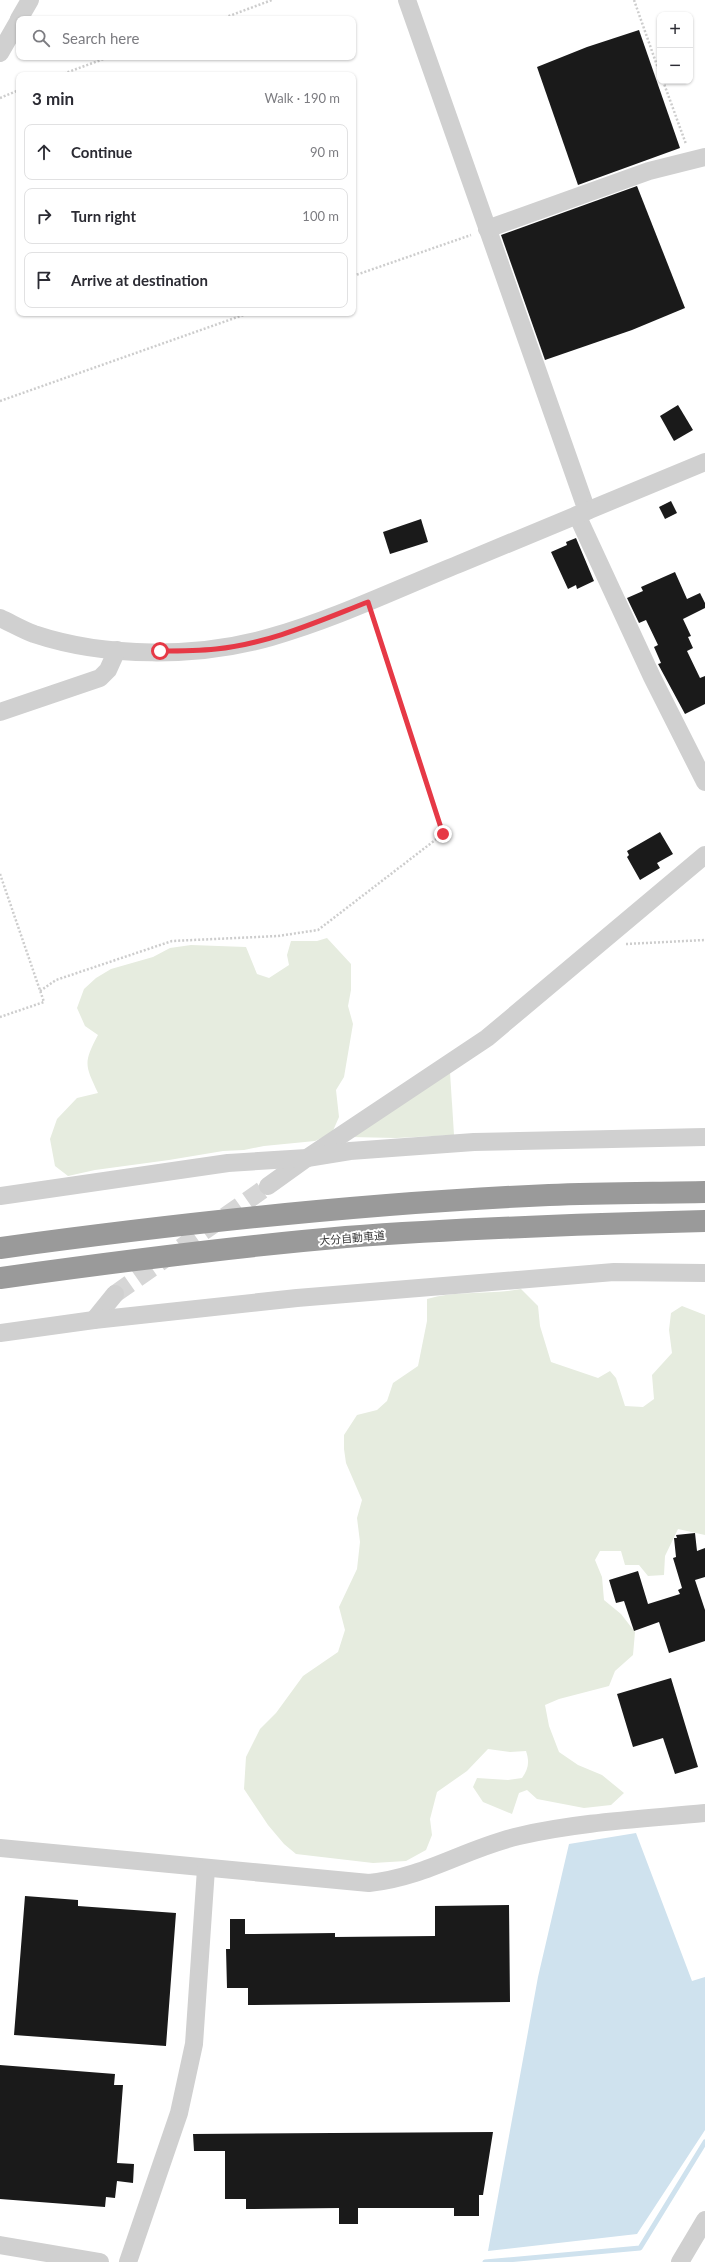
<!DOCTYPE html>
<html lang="en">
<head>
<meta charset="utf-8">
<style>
	:root { --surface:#fff; --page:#f7f7f7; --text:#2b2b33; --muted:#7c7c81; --line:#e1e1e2 }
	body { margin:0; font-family:Lato,"Noto Sans JP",sans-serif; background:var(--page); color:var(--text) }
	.controls { position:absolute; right:12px; top:12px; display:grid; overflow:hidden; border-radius:8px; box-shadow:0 1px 3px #0004 }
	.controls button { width:36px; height:36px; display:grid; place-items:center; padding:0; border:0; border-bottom:1px solid var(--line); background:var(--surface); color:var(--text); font:20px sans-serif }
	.stop { position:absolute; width:12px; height:12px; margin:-9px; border:3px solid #e63946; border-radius:50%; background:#fff }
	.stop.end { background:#e63946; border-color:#fff; box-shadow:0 1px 4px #0008 }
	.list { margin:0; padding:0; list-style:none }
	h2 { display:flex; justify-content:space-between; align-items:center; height:52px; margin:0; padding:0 16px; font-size:17px }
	h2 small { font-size:13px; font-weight:400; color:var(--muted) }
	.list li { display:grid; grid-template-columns:26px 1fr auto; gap:12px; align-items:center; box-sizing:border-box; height:56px; margin:0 8px 8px; padding:0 8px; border:1px solid var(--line); border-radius:8px }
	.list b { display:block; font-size:15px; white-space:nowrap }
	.list em { font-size:13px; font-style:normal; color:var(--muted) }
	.icon { flex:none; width:22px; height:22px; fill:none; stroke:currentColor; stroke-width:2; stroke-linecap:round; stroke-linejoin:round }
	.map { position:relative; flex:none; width:705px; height:2262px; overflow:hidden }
	.search { position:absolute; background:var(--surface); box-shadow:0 1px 3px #0004; left:16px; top:16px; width:340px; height:44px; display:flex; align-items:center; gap:10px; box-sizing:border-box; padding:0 14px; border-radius:8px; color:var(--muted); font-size:15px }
	.panel { position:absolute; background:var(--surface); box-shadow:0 1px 3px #0004; left:16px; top:72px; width:340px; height:244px; border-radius:8px }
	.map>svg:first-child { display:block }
</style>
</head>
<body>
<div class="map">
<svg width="705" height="2262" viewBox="0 0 705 2262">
	<rect width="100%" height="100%" fill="#fff"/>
	<g fill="#e6ecdf">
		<path d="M327,938L351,964V990L348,1006L353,1024L344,1077L336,1090L339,1117L332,1133L315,1141L264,1146L244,1150L223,1151L169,1160L95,1170L68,1176L55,1166L50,1139L57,1119L77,1098L98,1093C85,1065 83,1063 98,1035L85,1026L77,1008L84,989L96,978L111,969L153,957L170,948L191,945L246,947L257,974L269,978L289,965L287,955L291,941H317Z"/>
		<polygon points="450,1072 454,1135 396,1138 351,1137"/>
		<path d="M521,1289L538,1306L540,1326L551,1362L598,1378L610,1371L616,1378L625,1406L643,1407L654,1399L652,1375L672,1353L669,1330L671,1313L682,1306L705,1315V1535L678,1529L665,1556L664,1575L648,1576L639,1565H625L621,1551H600L595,1560L602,1577L604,1600L621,1614L635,1632L633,1655L615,1671L609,1686L559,1699L545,1705L549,1726L559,1752L578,1765L602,1775L624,1793L611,1805L584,1808L537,1799L527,1790L519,1793L512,1814L483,1802L473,1787L477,1778L508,1780L522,1778C528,1769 530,1763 526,1751L510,1752L488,1749L467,1771L437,1792L430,1819L432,1835L426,1850L406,1861L373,1863L296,1854L284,1844L268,1825L244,1789L246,1757L260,1729L276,1713L303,1676L338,1652L345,1630L339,1607L357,1569L360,1542L357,1518L362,1500L346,1463L344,1449V1435L357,1415L377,1410L387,1401L393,1383L418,1366L427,1321V1299C457,1290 490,1295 521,1289Z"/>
	</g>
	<polygon fill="#cfe2ee" points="636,1833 692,1981 705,1977 705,2130 637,2234 488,2251 538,1977 569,1844"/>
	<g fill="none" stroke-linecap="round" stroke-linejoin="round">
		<polyline stroke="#cfe2ee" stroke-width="5" points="485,2262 640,2248 705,2142"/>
	</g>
	<g fill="#1a1a1a">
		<polygon points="639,30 680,148 578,185 537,67 587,47"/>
		<polygon points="637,186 685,308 632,330 545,360 501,235"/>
		<polygon points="678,405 693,430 674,441 660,416"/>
		<polygon points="671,501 677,513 665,519 659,507"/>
		<polygon points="421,519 428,542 390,554 383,532"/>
		<polygon points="576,538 594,581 577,589 576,585 568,589 551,552 567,545 566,542"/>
		<polygon points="675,572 687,599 700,593 705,603 705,608 683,619 691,636 688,637 693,648 687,651 700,678 705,676 705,704 685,714 658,664 661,663 654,647 658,645 646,620 639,623 627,598 643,591 641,587"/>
		<polygon points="660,832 673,854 657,863 660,868 640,880 627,857 629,855 627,851"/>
		<polygon points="695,1533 697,1551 705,1548 705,1577 695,1580 705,1610 705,1641 669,1653 659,1622 634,1631 624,1601 616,1603 609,1580 638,1571 648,1604 680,1594 678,1590 682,1588 673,1558 676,1557 674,1538 677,1538 676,1535"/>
		<polygon points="671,1678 698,1767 675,1774 663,1738 633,1747 617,1694"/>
		<polygon points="25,1896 78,1900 78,1906 176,1913 166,2046 14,2035"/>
		<polygon points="509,1905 510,2002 248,2005 248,1988 227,1988 226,1949 230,1949 230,1919 245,1919 245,1934 335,1933 335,1937 435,1936 435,1906"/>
		<polygon points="0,2065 115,2074 114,2085 123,2085 117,2163 134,2164 133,2183 117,2181 115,2198 106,2197 105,2207 0,2199"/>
		<polygon points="493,2132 483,2195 479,2195 479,2216 454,2216 454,2208 358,2208 358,2224 339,2224 339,2208 246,2209 246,2199 225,2199 225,2151 194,2151 193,2134"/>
	</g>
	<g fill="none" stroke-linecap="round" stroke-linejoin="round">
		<polyline stroke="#d6d6d6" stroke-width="18" stroke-dasharray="18 9" stroke-linecap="butt" points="115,1294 268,1186"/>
		<g stroke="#cdcdcd" stroke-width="2.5" stroke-dasharray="2 2" stroke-linecap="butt">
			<polyline points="634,0 660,74"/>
			<polyline points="221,19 272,0"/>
			<polyline points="60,75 109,57"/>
			<polyline points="663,81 686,144"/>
			<polyline points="0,98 19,90"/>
			<polyline points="353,276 471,235"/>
			<polyline points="0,401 249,313"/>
			<polyline points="0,874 44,1002 0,1017"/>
			<polyline points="626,944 705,940"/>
			<polyline points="40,991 56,980 172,941 278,936 318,930 443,834 373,617"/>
		</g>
		<g stroke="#d0d0d0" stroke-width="18">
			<polyline points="407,0 587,511"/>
			<polyline points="19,19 30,0"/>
			<polyline points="0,53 19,20"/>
			<polyline points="487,229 649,171 705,157"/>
			<polyline points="577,515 652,677 705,782"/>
			<path d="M0,618C11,623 23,630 34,634C106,658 198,658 271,637C335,619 397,589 459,564C541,530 623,496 705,462"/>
			<polyline points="0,712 100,678 108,670 117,650"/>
			<polyline points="268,1186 307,1158 487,1038 705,855"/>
			<polyline points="0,1196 228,1163 307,1158 350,1151 474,1142 705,1137"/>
			<polyline points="94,1320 115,1294"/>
			<polyline points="0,1333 94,1320 297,1298 614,1272 705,1273"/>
			<path d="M0,1848L369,1883C426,1877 466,1848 519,1836C579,1822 643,1819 705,1813"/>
			<polyline points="0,2245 100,2262"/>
			<polyline points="128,2262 179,2113 194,2044 206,1869"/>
			<polyline points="680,2262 705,2220"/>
		</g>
		<g stroke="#9a9a9a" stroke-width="22">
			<path d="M0,1248C182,1223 365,1203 549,1195C601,1193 653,1193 705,1192"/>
			<path d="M0,1278C115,1262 230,1247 346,1237C466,1228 585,1224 705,1221"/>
		</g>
	</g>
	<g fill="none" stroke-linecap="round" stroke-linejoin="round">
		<path stroke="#e63946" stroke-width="5" d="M160,651C179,651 197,651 216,649C268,644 319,621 368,602L443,834"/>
	</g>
	<g text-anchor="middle" stroke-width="4" stroke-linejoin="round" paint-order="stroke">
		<g font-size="11" fill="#333" stroke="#fff">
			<text transform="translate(352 1238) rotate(-5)" y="4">大分自動車道</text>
		</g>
	</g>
</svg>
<div class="controls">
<button>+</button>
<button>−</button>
</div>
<div class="stop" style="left:160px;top:651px"></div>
<div class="stop end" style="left:443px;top:834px"></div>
<div class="search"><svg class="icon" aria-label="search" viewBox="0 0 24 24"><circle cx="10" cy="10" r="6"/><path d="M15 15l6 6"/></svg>Search here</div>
<section class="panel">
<h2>3 min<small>Walk · 190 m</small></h2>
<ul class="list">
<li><svg class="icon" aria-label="ahead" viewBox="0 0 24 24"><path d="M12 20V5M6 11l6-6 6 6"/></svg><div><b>Continue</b></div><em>90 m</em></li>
<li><svg class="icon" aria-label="right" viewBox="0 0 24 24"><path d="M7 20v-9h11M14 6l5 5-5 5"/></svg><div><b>Turn right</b></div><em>100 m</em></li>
<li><svg class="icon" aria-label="arrive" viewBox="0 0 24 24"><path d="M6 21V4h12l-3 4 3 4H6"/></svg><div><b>Arrive at destination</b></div></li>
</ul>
</section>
</div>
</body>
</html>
